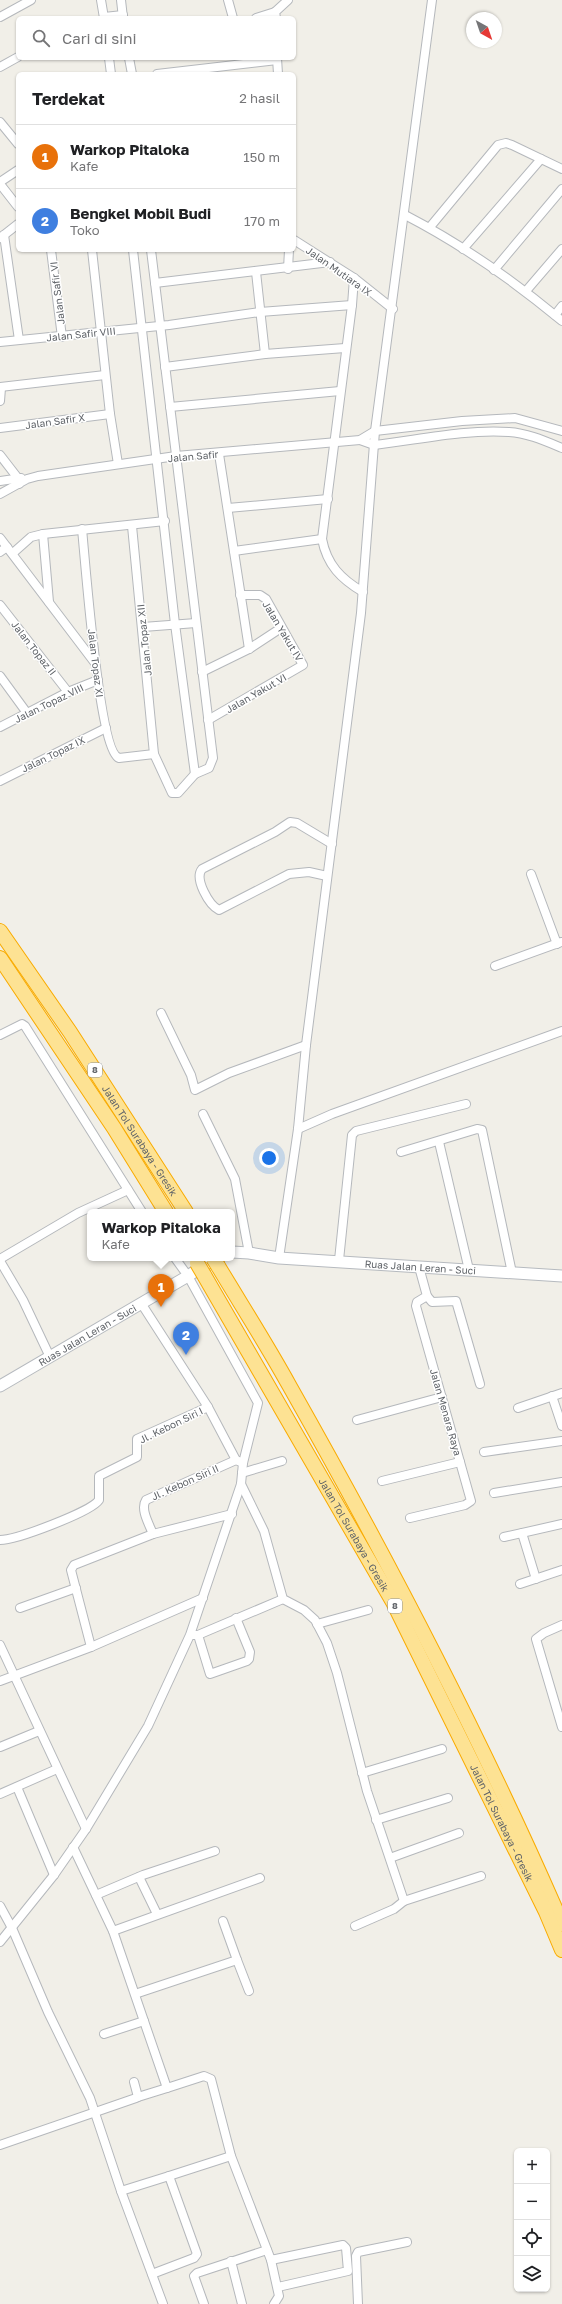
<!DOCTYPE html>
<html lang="id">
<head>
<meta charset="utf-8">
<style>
	:root { --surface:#fff; --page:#f2f2f2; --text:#202124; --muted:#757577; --line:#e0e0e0; --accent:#ea4335 }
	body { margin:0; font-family:"Golos Text",sans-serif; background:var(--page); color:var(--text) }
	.controls { position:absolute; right:12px; bottom:12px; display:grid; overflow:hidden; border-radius:6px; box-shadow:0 1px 3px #0004 }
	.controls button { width:36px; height:36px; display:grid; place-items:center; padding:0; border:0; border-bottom:1px solid var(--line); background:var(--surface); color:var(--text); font:20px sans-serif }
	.compass { position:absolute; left:466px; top:12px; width:36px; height:36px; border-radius:50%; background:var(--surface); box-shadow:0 1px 3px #0004; rotate:140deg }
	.you { position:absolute; left:269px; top:1158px; width:14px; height:14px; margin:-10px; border:3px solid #fff; border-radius:50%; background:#1a73e8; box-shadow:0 0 0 6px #1a73e833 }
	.badge { display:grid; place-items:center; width:26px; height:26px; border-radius:50%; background:var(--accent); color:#fff; font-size:13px; font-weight:700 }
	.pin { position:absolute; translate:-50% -33px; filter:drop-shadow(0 1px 2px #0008) }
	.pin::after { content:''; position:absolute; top:21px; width:14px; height:12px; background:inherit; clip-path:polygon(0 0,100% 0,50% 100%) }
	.popup { position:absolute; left:87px; top:1209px; width:148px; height:52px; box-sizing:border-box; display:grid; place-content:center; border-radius:6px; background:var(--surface); filter:drop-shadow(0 1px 3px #0005); font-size:13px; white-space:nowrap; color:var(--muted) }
	.popup b { font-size:15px; color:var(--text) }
	.popup::after { content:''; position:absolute; left:50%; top:100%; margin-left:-8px; border:8px solid transparent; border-top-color:var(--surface) }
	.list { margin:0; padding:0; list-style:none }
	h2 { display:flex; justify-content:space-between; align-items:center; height:52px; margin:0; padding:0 16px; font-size:17px }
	h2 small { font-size:13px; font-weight:400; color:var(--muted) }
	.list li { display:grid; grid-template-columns:26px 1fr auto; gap:12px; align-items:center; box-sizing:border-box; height:64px; padding:0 16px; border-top:1px solid var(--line) }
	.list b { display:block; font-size:15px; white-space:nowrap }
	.list p { margin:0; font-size:13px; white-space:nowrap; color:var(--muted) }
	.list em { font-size:13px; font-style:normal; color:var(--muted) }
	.icon { flex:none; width:22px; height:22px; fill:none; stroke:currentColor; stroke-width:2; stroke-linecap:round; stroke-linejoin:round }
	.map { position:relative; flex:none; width:562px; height:2304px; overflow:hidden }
	.search { position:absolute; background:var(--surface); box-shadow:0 1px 3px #0004; left:16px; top:16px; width:280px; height:44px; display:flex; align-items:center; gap:10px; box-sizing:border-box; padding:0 14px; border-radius:6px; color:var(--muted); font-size:15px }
	.panel { position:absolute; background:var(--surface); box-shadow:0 1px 3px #0004; left:16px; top:72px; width:280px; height:180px; border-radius:6px }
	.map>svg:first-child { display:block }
</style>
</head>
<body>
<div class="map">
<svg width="562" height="2304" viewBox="0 0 562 2304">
	<rect width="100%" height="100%" fill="#f1efe8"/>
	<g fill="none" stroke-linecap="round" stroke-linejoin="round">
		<g stroke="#b5b8bc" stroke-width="10">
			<g id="street">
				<polyline points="101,0 104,18"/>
				<polyline points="121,0 123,18"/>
				<polyline points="228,0 233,18"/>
				<polyline points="0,17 31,0"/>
				<polyline points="104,17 123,15"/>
				<polyline points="256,18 275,12"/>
				<polyline points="276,18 275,12 288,0"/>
				<polyline points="109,58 111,74"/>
				<polyline points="129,58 132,74"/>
				<polyline points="277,58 278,74"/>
				<polyline points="0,67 18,57"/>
				<polyline points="157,74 277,60"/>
				<polyline points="0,122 18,144"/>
				<polyline points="0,182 18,170"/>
				<polyline points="0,184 18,207"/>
				<path d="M405,215C461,244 514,281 562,321"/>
				<polyline points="430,227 498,145 506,143 512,145 562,169"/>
				<polyline points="4,235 19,340"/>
				<polyline points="0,238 18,224"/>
				<polyline points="294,240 354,278 393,309"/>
				<polyline points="463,249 541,159"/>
				<polyline points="51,250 62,337"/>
				<polyline points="92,250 110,414 118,464"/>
				<polyline points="133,250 175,624 195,774 209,768 213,758 151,250"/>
				<polyline points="288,269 289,250"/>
				<polyline points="494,270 562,189"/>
				<polyline points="256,272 265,354"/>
				<path d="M354,278L352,305L322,539C327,565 341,579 363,592"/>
				<polyline points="155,283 330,262"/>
				<polyline points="526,291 562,249"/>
				<polyline points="555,315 562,306"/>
				<polyline points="0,342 169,325 260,312 352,305"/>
				<polyline points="165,367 265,354 345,348"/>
				<polyline points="0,387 105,375"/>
				<polyline points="0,401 1,388"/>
				<polyline points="170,407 340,391"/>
				<polyline points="0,428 110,414"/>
				<path d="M360,440L374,445C418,440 464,429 509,432C527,433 545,441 562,448"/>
				<polyline points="219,454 249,649"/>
				<polyline points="0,455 17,477 19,484"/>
				<polyline points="0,481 21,478"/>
				<polyline points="0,494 27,479 38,476 176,456 360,440 375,431 462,421 515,418 562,431"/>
				<polyline points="228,508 328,499"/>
				<polyline points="132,526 154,754 172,793 178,793 195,774"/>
				<path d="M82,529C85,558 99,751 119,758L154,754"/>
				<polyline points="43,534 49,602"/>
				<polyline points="0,538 95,663"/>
				<polyline points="234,551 322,539"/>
				<polyline points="0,552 7,547"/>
				<polyline points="13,553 31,537 43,534 165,521"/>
				<polyline points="0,605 68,692"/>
				<polyline points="143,627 196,623"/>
				<polyline points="202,672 249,649 281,628"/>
				<polyline points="0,676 27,713"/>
				<polyline points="208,720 303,665 266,599 260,595 240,595"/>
				<polyline points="0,727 68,692 98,680"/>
				<polyline points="0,781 106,728"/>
				<polyline points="531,874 557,944"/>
				<path d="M327,876L309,872L289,874L219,910C209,905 194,879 202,869L275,832L290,822L297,823L332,844"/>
				<polyline points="495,966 561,942"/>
				<polyline points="161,1013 191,1075 195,1090 229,1073 306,1045"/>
				<polyline points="0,1035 22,1024 25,1026 142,1212"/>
				<polyline points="203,1114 235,1179 249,1253"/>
				<polyline points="298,1129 332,1114 562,1031"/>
				<polyline points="439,1142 469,1270"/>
				<polyline points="401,1152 477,1129 482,1130 512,1273"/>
				<polyline points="279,1258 298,1129 306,1045 361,613 375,431 432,0"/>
				<polyline points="0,1259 78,1213 128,1190"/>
				<polyline points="339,1260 352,1135 356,1131 466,1104"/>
				<polyline points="0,1261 23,1300 50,1357"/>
				<polyline points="427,1296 432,1302 456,1301 480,1384"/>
				<polyline points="141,1303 208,1407 236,1460 243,1463"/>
				<polyline points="552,1396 562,1426"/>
				<polyline points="518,1408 562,1393"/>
				<polyline points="357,1420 442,1397"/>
				<polyline points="484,1452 562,1441"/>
				<polyline points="242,1473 282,1461"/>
				<polyline points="382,1481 460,1462"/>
				<polyline points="241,1484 264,1531 283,1599 304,1610 315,1620 327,1643 337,1673 367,1791 404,1901 481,1876"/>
				<polyline points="494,1493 562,1482"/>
				<polyline points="410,1518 465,1505 471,1501 416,1306 417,1302 427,1296 419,1267"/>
				<polyline points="522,1533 536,1579"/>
				<path d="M153,1534C149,1524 140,1509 146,1500L236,1460"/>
				<polyline points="504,1537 562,1524"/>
				<path d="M0,1540C16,1540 91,1512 99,1500V1476L137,1457V1439L208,1407"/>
				<polyline points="520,1584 562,1570"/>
				<polyline points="20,1608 76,1588"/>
				<polyline points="317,1624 368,1610"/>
				<polyline points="562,1625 544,1633 536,1639 562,1727"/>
				<polyline points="193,1635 198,1635 283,1599"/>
				<polyline points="198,1635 210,1674 247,1661 249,1659 250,1652 236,1618"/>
				<polyline points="0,1645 86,1829"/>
				<polyline points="91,1647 71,1570 74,1565 153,1534 232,1514"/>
				<polyline points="0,1681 91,1647 203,1598"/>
				<polyline points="0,1747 39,1731"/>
				<polyline points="362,1773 442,1749"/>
				<polyline points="17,1787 54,1875"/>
				<polyline points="0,1794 57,1769"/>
				<polyline points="376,1820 448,1798"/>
				<polyline points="73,1847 113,1931 167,2088 204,2076 211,2079 231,2156 271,2260 343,2245 346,2248 348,2271 278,2287"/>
				<polyline points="390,1858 459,1833"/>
				<polyline points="139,1877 157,1914"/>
				<polyline points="96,1895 143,1875 215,1851"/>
				<polyline points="0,1906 12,1928 48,2012 90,2098 121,2191 163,2304"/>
				<polyline points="355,1926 394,1909 404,1901"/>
				<polyline points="113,1931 260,1878"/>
				<polyline points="0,1942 54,1875 86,1829 148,1726 190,1635 241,1484 243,1463 258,1403 188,1276 175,1258"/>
				<polyline points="237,1960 249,1991"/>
				<polyline points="135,1994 237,1960 223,1921"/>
				<polyline points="104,2034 144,2021"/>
				<polyline points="138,2097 167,2088"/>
				<polyline points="0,2145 136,2098 138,2097 134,2082"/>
				<polyline points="121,2191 169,2176"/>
				<polyline points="271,2260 279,2296 274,2304"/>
				<polyline points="231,2261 242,2304"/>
				<polyline points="152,2274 194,2258 197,2254 169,2176 231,2156"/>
				<polyline points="204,2304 194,2276 197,2273 267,2250"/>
				<polyline points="358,2304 356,2256 358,2252 407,2242"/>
			</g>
		</g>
		<g stroke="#b6babf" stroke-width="13">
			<g id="secondary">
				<path id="s1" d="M232,1252L249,1253L279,1258L562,1276"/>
				<path id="s2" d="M0,1386L188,1276L215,1258"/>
			</g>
		</g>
		<g stroke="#f9ab00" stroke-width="16">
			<g id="highway">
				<path id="s3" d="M0,931L70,1032L186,1212"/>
				<polyline points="0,958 114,1128 166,1212"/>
				<path d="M218,1266C242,1306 267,1345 289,1385C388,1560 482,1739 562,1924"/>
				<path id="s4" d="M204,1275L393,1602L546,1912L562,1950"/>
			</g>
		</g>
		<use href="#street" stroke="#fff" stroke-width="8"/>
		<use href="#secondary" stroke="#fff" stroke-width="11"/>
		<use href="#highway" stroke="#fde293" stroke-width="14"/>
		<g stroke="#f9ab00" stroke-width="16" stroke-linecap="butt">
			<g id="highway-bridge">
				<polyline points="213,1258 218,1266"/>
				<polyline points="197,1263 204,1275"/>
			</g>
		</g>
		<use href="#highway-bridge" stroke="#fde293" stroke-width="14"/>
	</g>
	<g text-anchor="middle" stroke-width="3" stroke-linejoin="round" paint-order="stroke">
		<g fill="#fff" stroke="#8f9295" stroke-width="1">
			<rect x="88" y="1063" width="14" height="14" rx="3"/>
			<rect x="388" y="1599" width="14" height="14" rx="3"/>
		</g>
		<g font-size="9" font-weight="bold" fill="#5f6368">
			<text x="95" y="1073">8</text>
			<text x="395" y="1609">8</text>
		</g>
		<g font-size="10" fill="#5f6368" stroke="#fff">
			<text transform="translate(339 271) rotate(35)" y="4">Jalan Mutiara IX</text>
			<text transform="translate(57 293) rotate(-97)" y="4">Jalan Safir VI</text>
			<text transform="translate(81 334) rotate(-6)" y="4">Jalan Safir VIII</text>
			<text transform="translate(55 421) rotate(-8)" y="4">Jalan Safir X</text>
			<text transform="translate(193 456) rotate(-5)" y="4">Jalan Safir</text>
			<text transform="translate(283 631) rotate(59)" y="4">Jalan Yakut IV</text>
			<text transform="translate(144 640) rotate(-96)" y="4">Jalan Topaz XII</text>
			<text transform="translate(34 648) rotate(52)" y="4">Jalan Topaz II</text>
			<text transform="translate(96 663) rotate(83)" y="4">Jalan Topaz XI</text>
			<text transform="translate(256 693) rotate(-30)" y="4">Jalan Yakut VI</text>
			<text transform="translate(49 703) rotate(-26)" y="4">Jalan Topaz VIII</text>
			<text transform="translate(53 754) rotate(-26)" y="4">Jalan Topaz IX</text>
			<text dy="4" stroke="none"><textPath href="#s3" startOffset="252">Jalan Tol Surabaya - Gresik</textPath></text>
			<text dy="4" stroke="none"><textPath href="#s1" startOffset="189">Ruas Jalan Leran - Suci</textPath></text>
			<text dy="4" stroke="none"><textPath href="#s2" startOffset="101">Ruas Jalan Leran - Suci</textPath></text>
			<text transform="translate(446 1412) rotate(74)" y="4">Jalan Menara Raya</text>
			<text transform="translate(171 1425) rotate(-26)" y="4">Jl. Kebon Siri I</text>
			<text transform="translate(185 1482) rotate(-24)" y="4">Jl. Kebon Siri II</text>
			<text dy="4" stroke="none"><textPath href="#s4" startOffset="300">Jalan Tol Surabaya - Gresik</textPath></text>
			<text dy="4" stroke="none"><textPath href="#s4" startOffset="624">Jalan Tol Surabaya - Gresik</textPath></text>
		</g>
	</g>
</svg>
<div class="controls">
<button>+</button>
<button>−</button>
<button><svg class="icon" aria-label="locate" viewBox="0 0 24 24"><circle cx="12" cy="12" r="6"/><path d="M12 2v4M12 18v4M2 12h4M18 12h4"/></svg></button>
<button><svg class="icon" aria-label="layers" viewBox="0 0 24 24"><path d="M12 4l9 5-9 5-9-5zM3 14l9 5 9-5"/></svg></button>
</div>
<svg class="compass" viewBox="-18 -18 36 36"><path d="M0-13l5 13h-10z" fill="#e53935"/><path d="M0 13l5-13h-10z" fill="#757577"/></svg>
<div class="you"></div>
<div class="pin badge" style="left:161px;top:1307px;background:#e8710a">1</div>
<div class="popup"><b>Warkop Pitaloka</b>Kafe</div>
<div class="pin badge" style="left:186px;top:1355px;background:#3f7fe0">2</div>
<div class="search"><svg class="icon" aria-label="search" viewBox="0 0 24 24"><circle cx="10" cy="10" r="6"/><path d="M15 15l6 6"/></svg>Cari di sini</div>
<section class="panel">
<h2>Terdekat<small>2 hasil</small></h2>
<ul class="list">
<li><span class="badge" style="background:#e8710a">1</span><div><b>Warkop Pitaloka</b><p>Kafe</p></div><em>150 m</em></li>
<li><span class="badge" style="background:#3f7fe0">2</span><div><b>Bengkel Mobil Budi</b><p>Toko</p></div><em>170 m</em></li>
</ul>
</section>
</div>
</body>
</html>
